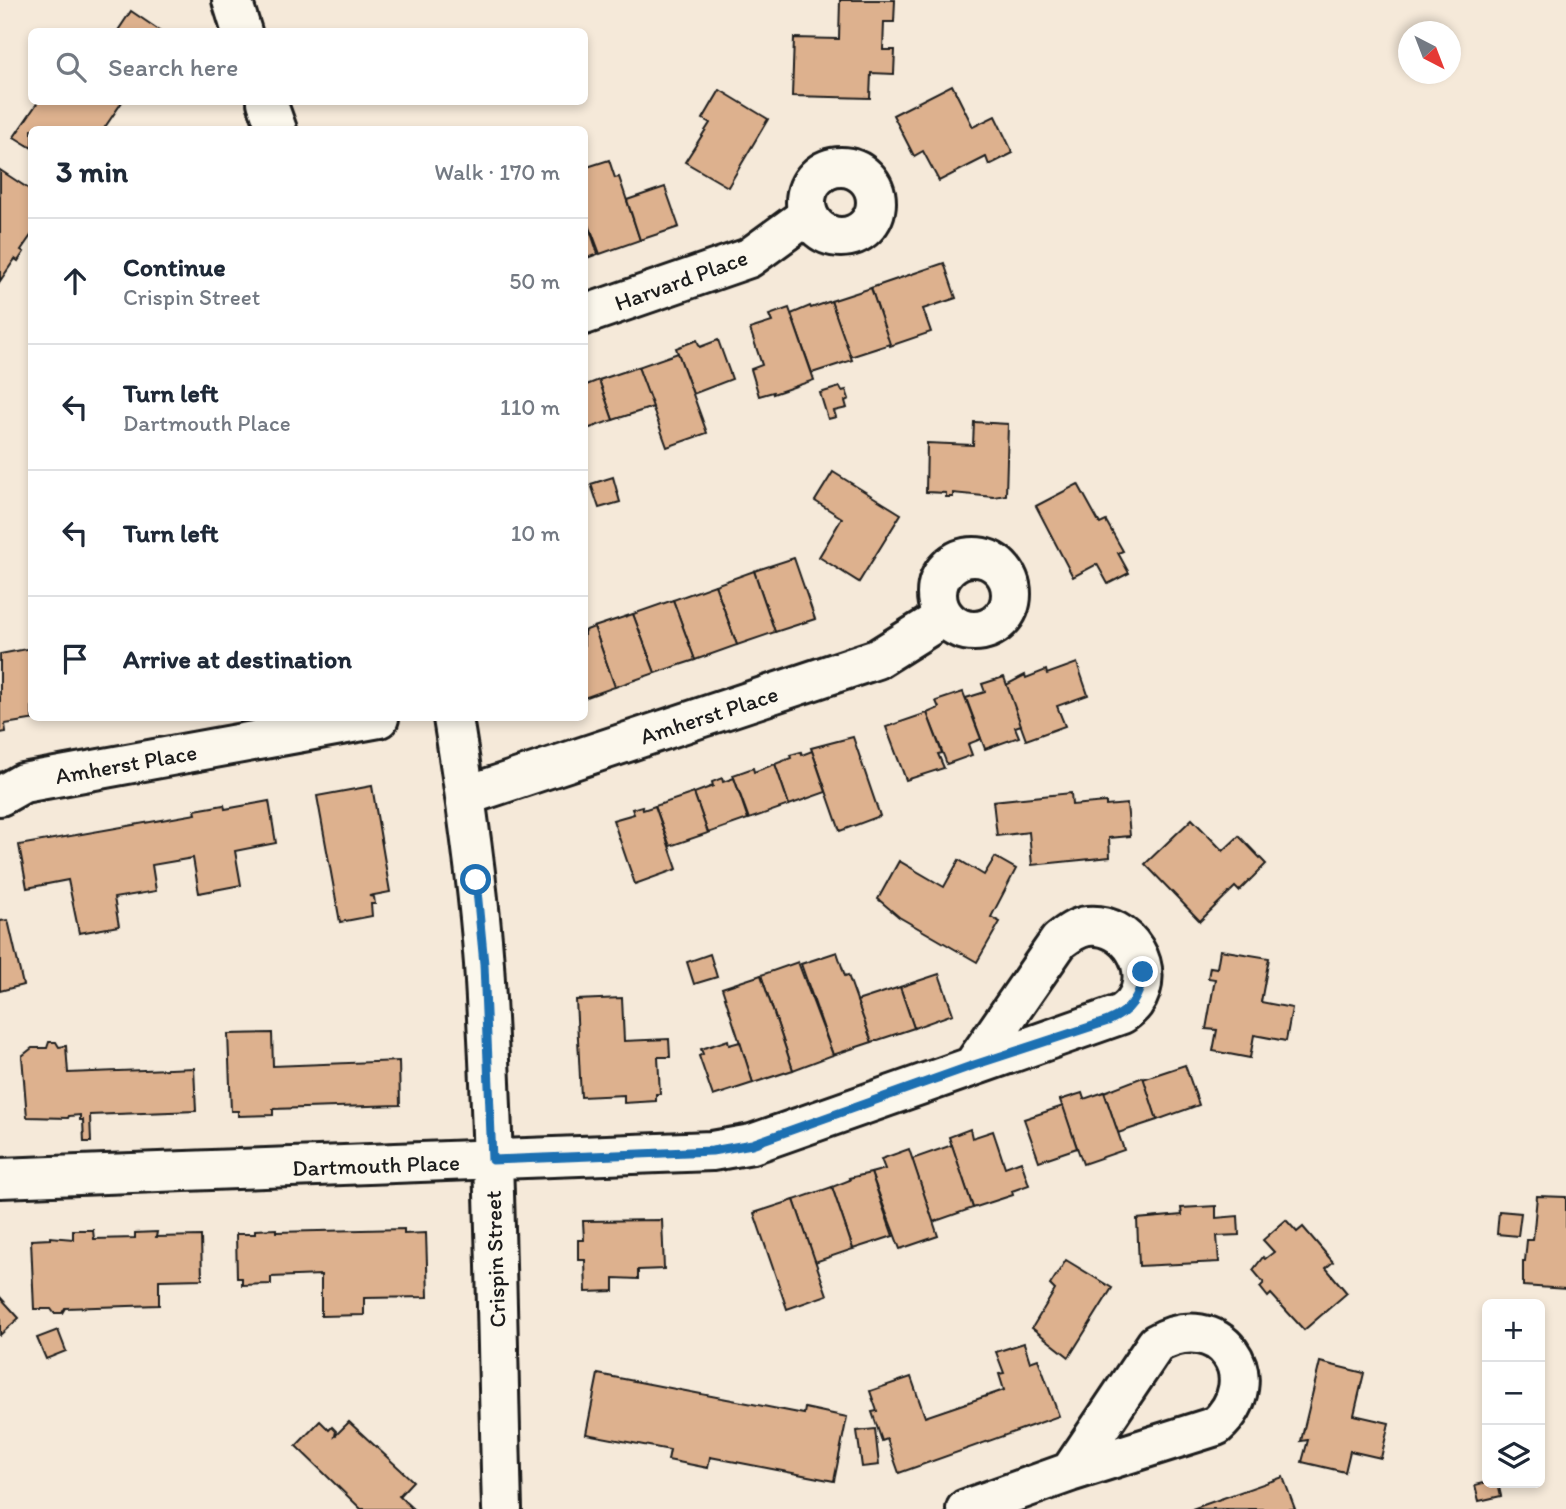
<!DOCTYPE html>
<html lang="en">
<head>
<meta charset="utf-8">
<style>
	:root { --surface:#fff; --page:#f2f2f3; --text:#1f2937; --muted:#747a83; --line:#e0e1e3 }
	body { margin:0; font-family:Itim,sans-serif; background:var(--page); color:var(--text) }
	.controls { position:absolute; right:21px; bottom:21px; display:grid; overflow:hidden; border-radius:10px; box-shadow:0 4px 10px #0003 }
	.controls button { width:63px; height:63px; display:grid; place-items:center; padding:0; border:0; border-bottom:2px solid var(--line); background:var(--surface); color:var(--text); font:35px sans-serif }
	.compass { position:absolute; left:1398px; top:21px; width:63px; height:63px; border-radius:50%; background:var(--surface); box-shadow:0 4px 10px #0003; rotate:138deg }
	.stop { position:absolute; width:21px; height:21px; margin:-16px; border:5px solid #1f6fb2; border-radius:50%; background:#fff }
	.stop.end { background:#1f6fb2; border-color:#fff; box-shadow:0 2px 7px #0008 }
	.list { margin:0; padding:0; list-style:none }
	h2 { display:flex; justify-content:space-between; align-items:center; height:91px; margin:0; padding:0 28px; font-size:30px }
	h2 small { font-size:23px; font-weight:400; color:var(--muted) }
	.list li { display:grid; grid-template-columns:46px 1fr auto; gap:21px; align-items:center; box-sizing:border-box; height:126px; padding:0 28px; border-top:2px solid var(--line) }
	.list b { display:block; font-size:26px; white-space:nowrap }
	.list p { margin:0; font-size:23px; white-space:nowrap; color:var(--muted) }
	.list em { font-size:23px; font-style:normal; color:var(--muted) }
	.icon { flex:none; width:38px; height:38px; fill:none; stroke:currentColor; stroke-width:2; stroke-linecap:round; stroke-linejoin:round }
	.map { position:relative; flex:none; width:1566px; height:1509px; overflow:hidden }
	.search { position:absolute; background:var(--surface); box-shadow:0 4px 10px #0003; left:28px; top:28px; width:560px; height:77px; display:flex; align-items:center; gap:18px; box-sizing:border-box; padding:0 24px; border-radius:10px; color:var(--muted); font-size:26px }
	.panel { position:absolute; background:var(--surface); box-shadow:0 4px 10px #0003; left:28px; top:126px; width:560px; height:595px; border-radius:10px }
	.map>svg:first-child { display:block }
</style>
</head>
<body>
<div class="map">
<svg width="1566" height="1509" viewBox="0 0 1566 1509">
	<rect width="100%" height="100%" fill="#f5e9d9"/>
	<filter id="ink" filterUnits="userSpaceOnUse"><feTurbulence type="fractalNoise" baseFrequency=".0143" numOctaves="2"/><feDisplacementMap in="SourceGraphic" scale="14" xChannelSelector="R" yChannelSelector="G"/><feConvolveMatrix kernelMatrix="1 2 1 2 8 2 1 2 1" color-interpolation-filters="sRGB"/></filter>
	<g filter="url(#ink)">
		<g fill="#ddb18e" stroke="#1c1c1c" stroke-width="2">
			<polygon points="840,0 895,0 894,22 884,22 883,50 895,50 894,74 871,73 870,98 792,96 794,38 839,39"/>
			<polygon points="131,11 162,32 117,32"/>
			<polygon points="952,85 973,127 995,116 1013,153 989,165 986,157 939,181 923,151 914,156 893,115"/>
			<polygon points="720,90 768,119 728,187 685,162 710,123 703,119"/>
			<polygon points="38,102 122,102 103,130 32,130 32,148 14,137"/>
			<polygon points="609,160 615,178 619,177 640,240 600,254 584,211 584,168"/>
			<polygon points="0,170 32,191 32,234 21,250 24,252 18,261 15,259 0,281"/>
			<polygon points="665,187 679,227 640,240 627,200"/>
			<polygon points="584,212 598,254 584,259"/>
			<polygon points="944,263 956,298 923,309 931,332 890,346 871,288"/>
			<polygon points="871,288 890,344 850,357 831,301"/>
			<polygon points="831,301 852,360 812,373 791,314 810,306 811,308"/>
			<polygon points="789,308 814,380 773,394 773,392 759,396 751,369 762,365 750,329 772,322 769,315"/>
			<polygon points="697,340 700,347 718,340 732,379 693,394 676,348"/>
			<polygon points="678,353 707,433 667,447 638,367"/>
			<polygon points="638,367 653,407 613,420 599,380"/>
			<polygon points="599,380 613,420 584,430 584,386"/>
			<polygon points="840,387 842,391 846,390 849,399 845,401 847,408 834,411 836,417 828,419 820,393"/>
			<polygon points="974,422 1008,424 1006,495 994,497 953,493 953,497 946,497 946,493 926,492 927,443 973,445"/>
			<polygon points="833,472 901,514 859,582 819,557 842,518 815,501"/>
			<polygon points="613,477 620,502 599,508 591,484"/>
			<polygon points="1078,484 1100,524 1106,521 1123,551 1118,553 1129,573 1108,584 1097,564 1073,577 1036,506"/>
			<polygon points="794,558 815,619 775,632 754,571"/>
			<polygon points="754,571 775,632 737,645 715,585"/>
			<polygon points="715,585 737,645 695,660 673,600"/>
			<polygon points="673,600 695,660 655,673 633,614"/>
			<polygon points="633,614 655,673 615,687 594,627"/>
			<polygon points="594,627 615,687 584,698 584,631"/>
			<polygon points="32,648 32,718 42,718 5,724 6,732 0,733 0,654"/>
			<polygon points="1077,663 1088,695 1057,706 1065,726 1026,740 1006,685 1025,675 1026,678 1046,670 1047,674"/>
			<polygon points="1004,677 1021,725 1015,727 1019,737 985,749 966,698 985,692 982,684"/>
			<polygon points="963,692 981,739 968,744 972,755 947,764 927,713 939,708 936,701"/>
			<polygon points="927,713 942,753 938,754 944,768 906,780 886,727"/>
			<polygon points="853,737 880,816 840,831 811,748"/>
			<polygon points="812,751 826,792 789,805 775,764 791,758 790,755 801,752 802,755"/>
			<polygon points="775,764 789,805 749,819 733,775 753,768 754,772"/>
			<polygon points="722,778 723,782 734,778 748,819 708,833 694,793 713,786 712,782"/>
			<polygon points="372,786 390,892 369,896 374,897 375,904 371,904 372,916 340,922 317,796"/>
			<polygon points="694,793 708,833 670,846 655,806"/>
			<polygon points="1071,793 1072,805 1106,802 1106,806 1127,804 1130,836 1109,838 1110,857 1032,865 1029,832 997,836 993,801"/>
			<polygon points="269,801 276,843 235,851 241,885 199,893 193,858 152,865 156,891 114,898 119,926 79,933 68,880 27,888 19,845 196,814 195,810 224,805 225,809"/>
			<polygon points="642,806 643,810 655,806 677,869 635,884 613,820 634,814 632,809"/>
			<polygon points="1192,819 1223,851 1239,836 1266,864 1239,891 1235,887 1200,921 1145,864"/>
			<polygon points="995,857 1016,869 991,917 1000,922 977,962 899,917 878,899 899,861 944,887 959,860 984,875"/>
			<polygon points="8,920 23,985 0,991 0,921"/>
			<polygon points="1220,950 1269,958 1261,1002 1292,1008 1286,1041 1254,1035 1250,1058 1213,1051 1217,1030 1206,1029 1215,979 1208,978 1210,967 1217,968"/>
			<polygon points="837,952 845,976 848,975 872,1042 833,1055 801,964"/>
			<polygon points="710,954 717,977 694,984 687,962"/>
			<polygon points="798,962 833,1055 793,1070 761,975"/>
			<polygon points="939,974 953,1014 914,1028 900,987"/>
			<polygon points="761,975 793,1070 753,1083 722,988"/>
			<polygon points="900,987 914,1028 872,1042 857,1001"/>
			<polygon points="622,998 624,1041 669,1039 670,1057 658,1057 660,1094 656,1094 656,1101 624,1103 624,1095 581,1097 576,1000"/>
			<polygon points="272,1033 273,1066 399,1061 400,1105 273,1109 273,1115 238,1116 238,1111 231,1111 228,1034"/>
			<polygon points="728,1040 729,1045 740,1042 753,1083 713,1096 699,1056 703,1054 701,1049"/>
			<polygon points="49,1042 56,1042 59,1047 66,1046 68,1073 194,1068 196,1111 90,1115 91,1142 84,1142 83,1120 80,1120 80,1115 69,1116 68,1118 27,1117 22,1056 32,1048 47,1048"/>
			<polygon points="1185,1065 1199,1105 1157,1120 1143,1079"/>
			<polygon points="1143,1077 1157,1120 1118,1133 1104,1092"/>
			<polygon points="1104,1092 1124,1150 1083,1164 1060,1100 1082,1093 1084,1099"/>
			<polygon points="1063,1106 1077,1148 1039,1161 1024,1119"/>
			<polygon points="970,1129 972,1138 993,1131 1005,1167 1021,1161 1029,1185 1012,1191 1013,1195 973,1208 949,1137"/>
			<polygon points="952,1145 973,1208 933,1222 912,1159"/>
			<polygon points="909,1149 938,1236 900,1249 871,1173 885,1169 881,1159"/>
			<polygon points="871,1173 893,1236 853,1249 832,1187 850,1180 849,1178"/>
			<polygon points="832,1187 853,1249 815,1262 794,1200"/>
			<polygon points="1537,1196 1566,1197 1566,1289 1523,1286 1523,1261 1525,1261 1527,1240 1533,1240"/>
			<polygon points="794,1200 827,1295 787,1309 754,1213"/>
			<polygon points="1216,1206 1216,1218 1238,1216 1239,1235 1217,1236 1219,1262 1139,1266 1137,1219 1182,1215 1181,1208"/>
			<polygon points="1499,1211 1521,1213 1518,1236 1497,1234"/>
			<polygon points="662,1220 664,1269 638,1270 638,1279 614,1278 614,1291 586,1292 585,1260 578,1260 578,1240 584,1240 583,1221"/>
			<polygon points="1286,1220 1297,1232 1303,1227 1333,1262 1326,1268 1347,1293 1304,1330 1271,1294 1268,1297 1260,1287 1264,1283 1253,1270 1263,1257 1265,1259 1274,1252 1263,1240"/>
			<polygon points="276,1229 276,1232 404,1229 404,1234 426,1233 428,1297 364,1298 364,1315 321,1316 321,1275 271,1277 271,1284 242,1285 242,1278 237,1278 236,1234 255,1234 255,1230"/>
			<polygon points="73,1230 93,1230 94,1239 135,1238 135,1233 157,1232 156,1237 201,1236 202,1279 159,1280 159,1305 65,1308 62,1313 54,1313 51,1309 34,1309 31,1240 50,1239 50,1237 73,1239"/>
			<polygon points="1066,1260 1112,1288 1069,1357 1032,1328 1055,1290 1050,1285"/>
			<polygon points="0,1297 19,1318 0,1335"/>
			<polygon points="58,1330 66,1351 46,1359 37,1338"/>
			<polygon points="1024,1343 1030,1362 1038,1359 1059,1416 899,1473 887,1439 882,1441 872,1412 877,1411 870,1391 911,1377 925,1417 1004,1390 999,1374 1004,1373 996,1352"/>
			<polygon points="1320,1362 1364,1373 1354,1415 1389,1423 1381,1458 1350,1451 1345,1472 1302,1462 1308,1440 1301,1441"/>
			<polygon points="598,1374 804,1414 805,1408 847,1417 834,1481 710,1457 708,1468 668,1460 670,1450 586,1434"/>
			<polygon points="320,1421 329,1430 332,1427 336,1431 335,1436 349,1422 413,1481 399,1496 413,1509 361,1509 296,1446"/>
			<polygon points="875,1429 879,1465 862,1467 857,1431"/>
			<polygon points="1283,1477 1295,1509 1192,1509"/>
			<polygon points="1487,1482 1498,1483 1501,1496 1479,1501 1475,1485"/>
		</g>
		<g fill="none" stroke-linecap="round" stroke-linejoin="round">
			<g stroke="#1c1c1c" stroke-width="44">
				<g id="minor">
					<polyline points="232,0 242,32"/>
					<polyline points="267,102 277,130"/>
					<circle cx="841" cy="202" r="35"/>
					<polyline points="584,315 749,258 808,215"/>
					<circle cx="974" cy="594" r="37"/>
					<path d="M453,718C466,799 478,881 484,964C495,1145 497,1328 502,1509"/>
					<polyline points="0,796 23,783 379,718"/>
					<polyline points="465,796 877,659 944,617"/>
					<path d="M0,1178L712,1151L752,1144L1122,1014C1126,1011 1131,1007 1134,1003C1158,969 1128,922 1088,926C1077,927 1068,934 1059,941L974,1064"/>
					<path d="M966,1509L1070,1472L1216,1426C1270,1377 1219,1307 1156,1344L1070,1472"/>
				</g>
			</g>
			<use href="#minor" stroke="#fbf7ec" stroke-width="38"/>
		</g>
	</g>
	<g fill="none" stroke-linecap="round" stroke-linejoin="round" filter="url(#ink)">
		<path stroke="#1f6fb2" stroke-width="9" d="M476,880L484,964L492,1160L712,1151L752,1144L974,1065L1108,1021C1131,1011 1140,997 1143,972"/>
	</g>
	<g text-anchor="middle" stroke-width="6" stroke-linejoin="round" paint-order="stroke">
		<g font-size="23" fill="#1c1c1c" stroke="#fbf7ec">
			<text transform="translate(681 280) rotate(-20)" y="8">Harvard Place</text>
			<text transform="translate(709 715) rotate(-18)" y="8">Amherst Place</text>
			<text transform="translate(126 764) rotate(-10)" y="8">Amherst Place</text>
			<text transform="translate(376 1165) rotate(-2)" y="8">Dartmouth Place</text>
			<text transform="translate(495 1259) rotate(-92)" y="8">Crispin Street</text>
		</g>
	</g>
</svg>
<div class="controls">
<button>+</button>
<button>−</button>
<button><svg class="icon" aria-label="layers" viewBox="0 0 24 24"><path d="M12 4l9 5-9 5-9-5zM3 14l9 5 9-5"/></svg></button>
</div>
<svg class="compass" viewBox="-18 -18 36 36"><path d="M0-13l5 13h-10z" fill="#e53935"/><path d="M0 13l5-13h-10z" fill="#747a83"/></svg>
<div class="stop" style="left:476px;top:880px"></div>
<div class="stop end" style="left:1143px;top:972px"></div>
<div class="search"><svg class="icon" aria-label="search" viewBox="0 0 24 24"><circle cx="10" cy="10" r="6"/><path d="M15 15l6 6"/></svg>Search here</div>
<section class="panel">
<h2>3 min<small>Walk · 170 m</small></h2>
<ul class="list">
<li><svg class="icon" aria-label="ahead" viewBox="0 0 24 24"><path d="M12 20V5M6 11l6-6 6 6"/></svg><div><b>Continue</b><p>Crispin Street</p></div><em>50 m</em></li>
<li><svg class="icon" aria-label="left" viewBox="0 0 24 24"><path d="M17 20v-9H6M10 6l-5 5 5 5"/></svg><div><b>Turn left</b><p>Dartmouth Place</p></div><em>110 m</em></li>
<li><svg class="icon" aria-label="left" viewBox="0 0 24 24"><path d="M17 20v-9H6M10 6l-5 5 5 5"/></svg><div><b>Turn left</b></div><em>10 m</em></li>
<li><svg class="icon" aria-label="arrive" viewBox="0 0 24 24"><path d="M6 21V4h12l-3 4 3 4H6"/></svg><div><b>Arrive at destination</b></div></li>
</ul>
</section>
</div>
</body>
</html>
